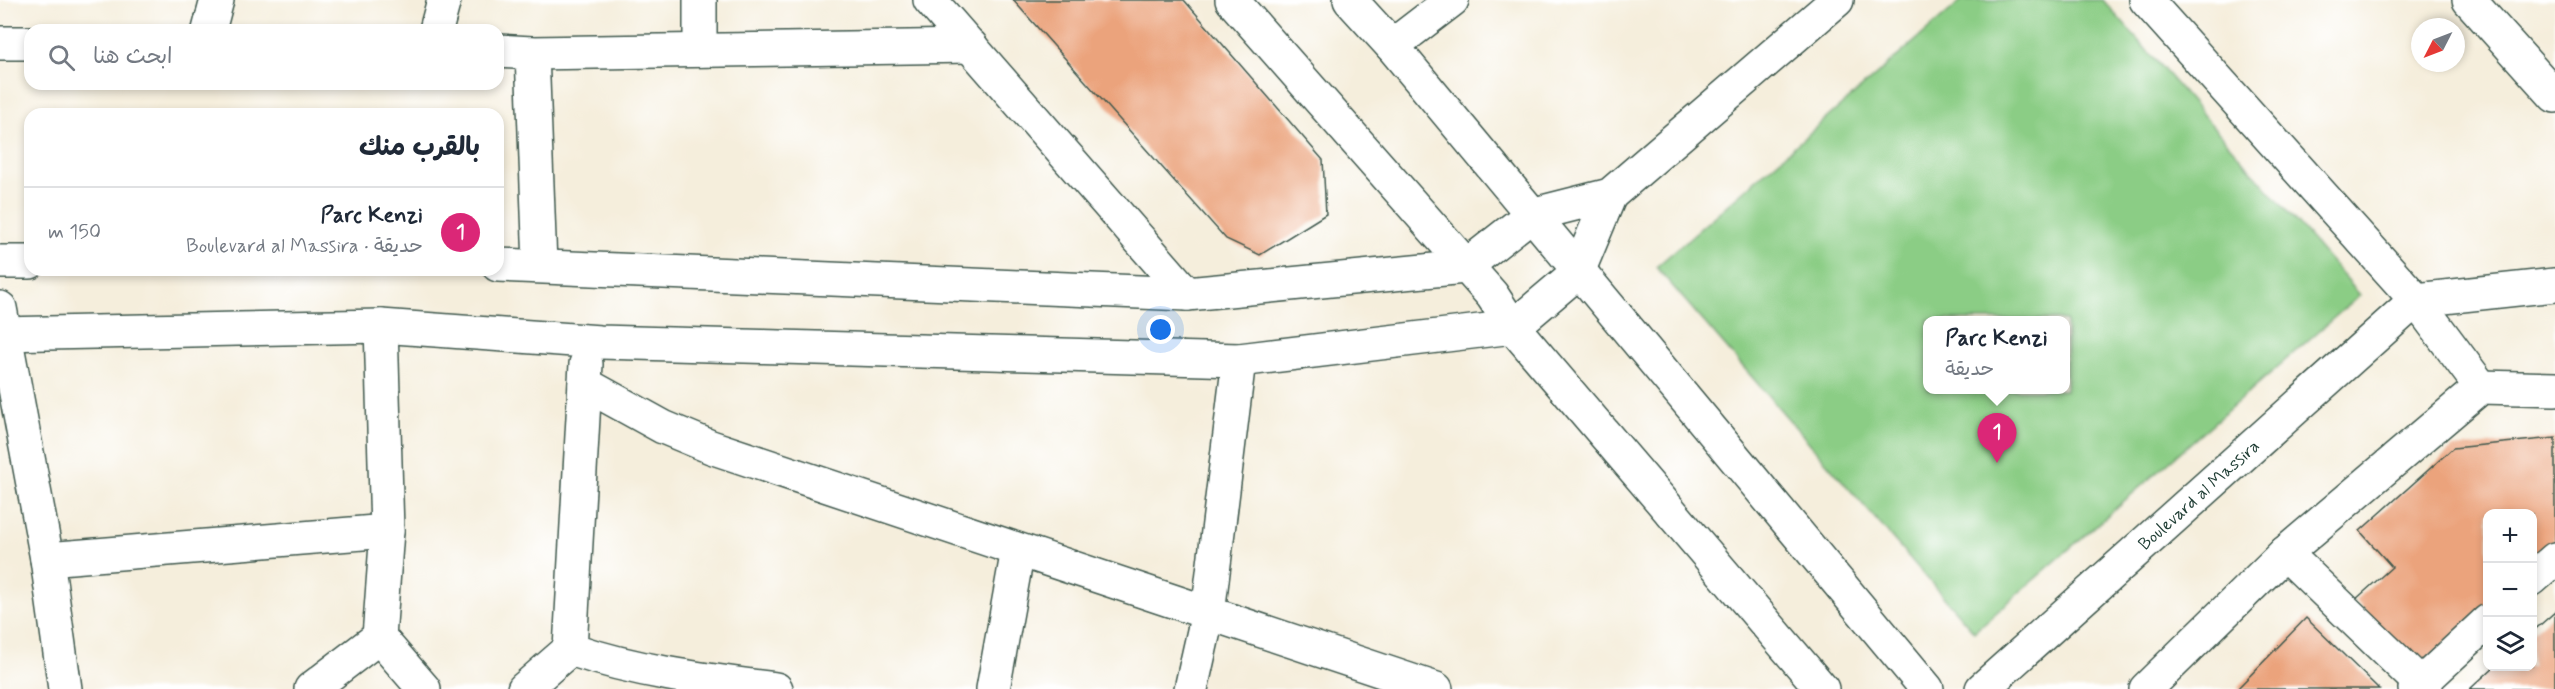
<!DOCTYPE html>
<html lang="ar">
<head>
<meta charset="utf-8">
<style>
	:root { --surface:#fff; --page:#f2f2f3; --text:#1f2937; --muted:#747a83; --line:#e0e1e3; --accent:#db2777 }
	body { margin:0; font-family:Mynerve,"Playpen Sans Arabic",sans-serif; background:var(--page); color:var(--text); direction:rtl }
	.controls { position:absolute; right:18px; bottom:18px; display:grid; overflow:hidden; border-radius:12px; box-shadow:0 3px 9px #0003 }
	.controls button { width:54px; height:54px; display:grid; place-items:center; padding:0; border:0; border-bottom:2px solid var(--line); background:var(--surface); color:var(--text); font:30px sans-serif }
	.compass { position:absolute; left:2411px; top:18px; width:54px; height:54px; border-radius:50%; background:var(--surface); box-shadow:0 3px 9px #0003; rotate:228deg }
	.you { position:absolute; left:1161px; top:330px; width:21px; height:21px; margin:-15px; border:4px solid #fff; border-radius:50%; background:#1a73e8; box-shadow:0 0 0 9px #1a73e833 }
	.badge { display:grid; place-items:center; width:39px; height:39px; border-radius:50%; background:var(--accent); color:#fff; font-size:20px; font-weight:700 }
	.pin { position:absolute; translate:-50% -50px; filter:drop-shadow(0 2px 3px #0008) }
	.pin::after { content:''; position:absolute; top:32px; width:21px; height:18px; background:inherit; clip-path:polygon(0 0,100% 0,50% 100%) }
	.popup { position:absolute; left:1923px; top:316px; width:147px; height:78px; box-sizing:border-box; display:grid; place-content:center; border-radius:12px; background:var(--surface); filter:drop-shadow(0 2px 4px #0005); font-size:20px; white-space:nowrap; color:var(--muted) }
	.popup b { font-size:22px; color:var(--text) }
	.popup::after { content:''; position:absolute; left:50%; top:100%; margin-left:-12px; border:12px solid transparent; border-top-color:var(--surface) }
	.list { margin:0; padding:0; list-style:none }
	h2 { display:flex; justify-content:space-between; align-items:center; height:78px; margin:0; padding:0 24px; font-size:26px }
	h2 small { font-size:20px; font-weight:400; color:var(--muted) }
	.list li { display:grid; grid-template-columns:39px 1fr auto; gap:18px; align-items:center; box-sizing:border-box; height:90px; padding:0 24px; border-top:2px solid var(--line) }
	.list b { display:block; font-size:22px; white-space:nowrap }
	.list p { margin:0; font-size:20px; white-space:nowrap; color:var(--muted) }
	.list em { font-size:20px; font-style:normal; color:var(--muted) }
	.icon { flex:none; width:33px; height:33px; fill:none; stroke:currentColor; stroke-width:2; stroke-linecap:round; stroke-linejoin:round }
	.map { position:relative; flex:none; width:2555px; height:689px; overflow:hidden; direction:ltr }
	.search { position:absolute; background:var(--surface); box-shadow:0 3px 9px #0003; left:24px; top:24px; width:480px; height:66px; display:flex; align-items:center; gap:15px; box-sizing:border-box; padding:0 21px; border-radius:18px; color:var(--muted); font-size:22px }
	.panel { position:absolute; background:var(--surface); box-shadow:0 3px 9px #0003; left:24px; top:108px; width:480px; height:168px; border-radius:18px; direction:rtl }
	.map>svg:first-child { display:block }
</style>
</head>
<body>
<div class="map">
<svg width="2555" height="689" viewBox="0 0 2555 689">
	<rect width="100%" height="100%" fill="#fff"/>
	<filter id="ink" filterUnits="userSpaceOnUse"><feTurbulence type="fractalNoise" baseFrequency=".0167" numOctaves="2"/><feDisplacementMap in="SourceGraphic" scale="12" xChannelSelector="R" yChannelSelector="G"/><feConvolveMatrix kernelMatrix="1 2 1 2 8 2 1 2 1" color-interpolation-filters="sRGB"/></filter>
	<filter id="wash" filterUnits="userSpaceOnUse"><feTurbulence type="fractalNoise" baseFrequency=".008" numOctaves="4" result="noise"/><feDisplacementMap in="SourceGraphic" scale="24" xChannelSelector="R" yChannelSelector="G"/><feGaussianBlur stdDeviation="1.35" result="paint"/><feColorMatrix in="noise" values="0 0 0 0 0 0 0 0 0 0 0 0 0 0 0 0 0 1.4 0 .05"/><feComposite in="paint" operator="in"/></filter>
	<g filter="url(#wash)">
		<rect width="100%" height="100%" fill="#f5eedc"/>
		<path fill="#8bcd85" stroke="#55855c" stroke-width="1.5" fill-rule="evenodd" d="M1962,0H2103L2360,295L1974,632L1656,267ZM1928,320H2066V390H1928Z"/>
		<g id="blocks">
			<g fill="#eba37b">
				<polygon points="1013,0 1184,0 1323,160 1326,214 1260,255 1226,239"/>
				<polygon points="2555,438 2555,544 2532,564 2532,514 2488,514 2488,605 2416,669 2355,600 2392,567 2360,531 2453,448"/>
				<polygon points="2555,612 2555,689 2470,689 2495,666 2532,666 2532,632"/>
				<polygon points="2306,618 2379,689 2237,689"/>
			</g>
		</g>
	</g>
	<g filter="url(#ink)">
		<use href="#blocks" fill-opacity="0" stroke="#3f584d" stroke-width="1.5"/>
		<g fill="none" stroke-linecap="round" stroke-linejoin="round">
			<g stroke="#3f584d" stroke-width="36">
				<g id="minor">
					<polyline points="930,0 1187,294"/>
					<polyline points="1232,0 1492,295 1513,327 1822,689"/>
					<polyline points="1350,0 1392,46 1927,689"/>
					<polyline points="2146,0 2416,300 2481,387"/>
					<polyline points="2469,0 2555,96"/>
					<polyline points="209,30 217,0"/>
					<polyline points="436,30 444,0"/>
					<polyline points="0,43 30,43"/>
					<polyline points="1392,46 1452,0"/>
					<polyline points="700,50 700,0"/>
					<polyline points="498,51 532,53 540,265"/>
					<polyline points="532,53 971,46"/>
					<polyline points="0,262 30,262"/>
					<polyline points="498,265 1187,294 1465,267 1531,215 1610,195 1837,0"/>
					<polyline points="0,308 47,559 65,689"/>
					<polyline points="0,334 381,326 600,342 1239,360 1513,327 1578,272 1610,195"/>
					<path d="M586,364L570,649C638,672 705,680 776,689"/>
					<polyline points="585,384 663,427 711,447 1436,689"/>
					<polyline points="2285,553 2426,689"/>
					<polyline points="47,559 387,531"/>
					<polyline points="2532,579 2555,559"/>
					<polyline points="379,637 387,531 381,326"/>
					<polyline points="311,689 379,637 424,689"/>
					<polyline points="524,689 570,649"/>
					<polyline points="993,689 1018,550"/>
					<polyline points="1191,689 1208,613 1239,360"/>
					<path id="s1" d="M1982,689L2416,300L2555,285"/>
					<polyline points="2146,689 2285,553 2481,387 2555,389"/>
					<polyline points="2415,689 2488,621"/>
				</g>
			</g>
			<use href="#minor" stroke="#fff" stroke-width="33"/>
		</g>
	</g>
	<g text-anchor="middle" stroke-width="6" stroke-linejoin="round" paint-order="stroke">
		<g font-size="18" fill="#1f3d34" stroke="#fff">
			<text dy="6" stroke="none"><textPath href="#s1" startOffset="291">Boulevard al Massira</textPath></text>
		</g>
	</g>
</svg>
<div class="controls">
<button>+</button>
<button>−</button>
<button><svg class="icon" aria-label="layers" viewBox="0 0 24 24"><path d="M12 4l9 5-9 5-9-5zM3 14l9 5 9-5"/></svg></button>
</div>
<svg class="compass" viewBox="-18 -18 36 36"><path d="M0-13l5 13h-10z" fill="#e53935"/><path d="M0 13l5-13h-10z" fill="#747a83"/></svg>
<div class="you"></div>
<div class="pin badge" style="left:1997px;top:463px">1</div>
<div class="popup"><b>Parc Kenzi</b>حديقة</div>
<div class="search"><svg class="icon" aria-label="search" viewBox="0 0 24 24"><circle cx="10" cy="10" r="6"/><path d="M15 15l6 6"/></svg>ابحث هنا</div>
<section class="panel">
<h2>بالقرب منك<small></small></h2>
<ul class="list">
<li><span class="badge">1</span><div><b>Parc Kenzi</b><p>حديقة · Boulevard al Massira</p></div><em>150 m</em></li>
</ul>
</section>
</div>
</body>
</html>
